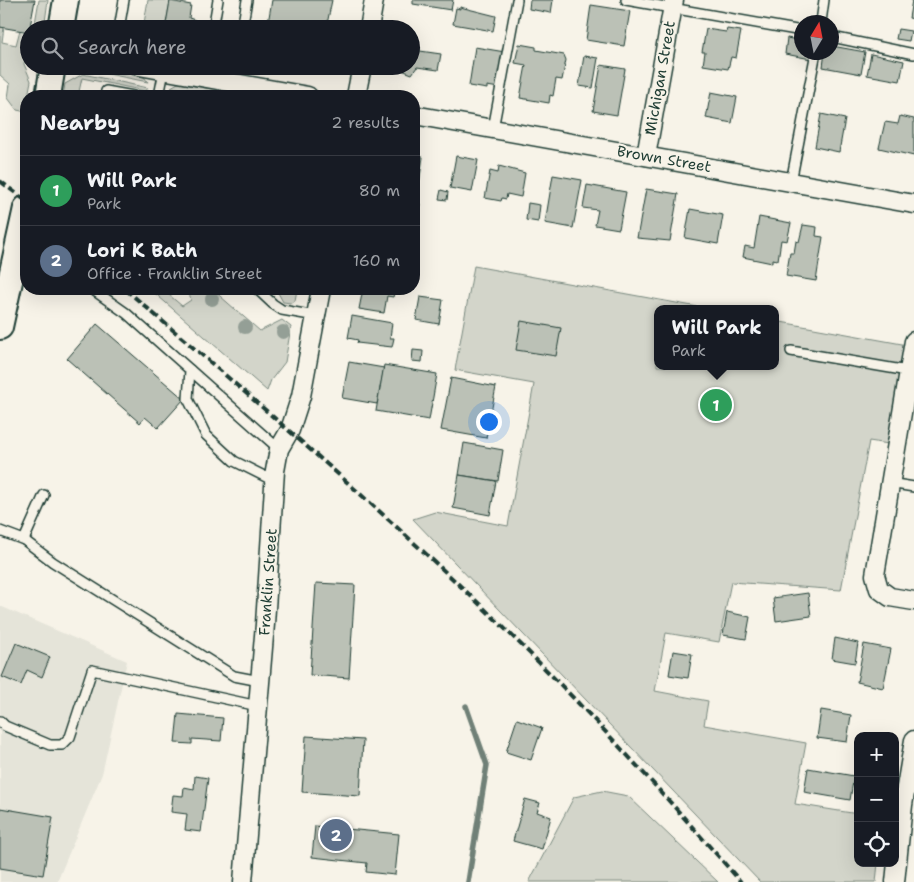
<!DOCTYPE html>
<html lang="en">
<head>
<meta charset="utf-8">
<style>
	:root { --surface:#171b24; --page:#242831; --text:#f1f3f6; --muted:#9ea1a6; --line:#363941; --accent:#0f766e }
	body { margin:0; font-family:"Shantell Sans",sans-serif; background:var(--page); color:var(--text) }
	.controls { position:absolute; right:15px; bottom:15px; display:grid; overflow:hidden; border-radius:10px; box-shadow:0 5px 20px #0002 }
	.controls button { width:45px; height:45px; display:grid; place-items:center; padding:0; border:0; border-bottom:1px solid var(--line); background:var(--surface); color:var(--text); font:25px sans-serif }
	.compass { position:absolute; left:794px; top:15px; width:45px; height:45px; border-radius:50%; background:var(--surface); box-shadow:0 5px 20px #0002; rotate:10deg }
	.you { position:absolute; left:488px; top:421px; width:18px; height:18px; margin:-12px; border:4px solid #fff; border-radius:50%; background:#1a73e8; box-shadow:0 0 0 8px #1a73e833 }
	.badge { display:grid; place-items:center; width:32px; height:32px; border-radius:50%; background:var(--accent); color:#fff; font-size:16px; font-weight:700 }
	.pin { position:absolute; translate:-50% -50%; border:2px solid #fff; box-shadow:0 1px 5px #0006 }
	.popup { position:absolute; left:654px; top:305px; width:125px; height:65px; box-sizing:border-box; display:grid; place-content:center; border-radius:10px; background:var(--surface); filter:drop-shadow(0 1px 4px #0005); font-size:16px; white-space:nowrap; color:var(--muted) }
	.popup b { font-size:19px; color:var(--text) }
	.popup::after { content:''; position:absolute; left:50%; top:100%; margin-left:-10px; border:10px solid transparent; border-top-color:var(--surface) }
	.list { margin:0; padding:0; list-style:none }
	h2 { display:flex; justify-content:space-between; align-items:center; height:65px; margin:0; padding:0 20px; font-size:21px }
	h2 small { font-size:16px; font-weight:400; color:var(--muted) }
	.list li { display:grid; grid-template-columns:32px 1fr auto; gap:15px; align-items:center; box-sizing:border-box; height:70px; padding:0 20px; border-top:1px solid var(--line) }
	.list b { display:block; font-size:19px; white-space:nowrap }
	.list p { margin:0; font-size:16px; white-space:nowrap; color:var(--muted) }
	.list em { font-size:16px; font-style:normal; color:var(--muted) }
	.icon { flex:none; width:28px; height:28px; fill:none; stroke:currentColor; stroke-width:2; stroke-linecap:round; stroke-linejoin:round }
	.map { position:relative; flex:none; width:914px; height:882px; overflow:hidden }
	.search { position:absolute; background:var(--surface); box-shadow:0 5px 20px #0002; left:20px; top:20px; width:400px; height:55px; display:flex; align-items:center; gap:12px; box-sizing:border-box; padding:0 18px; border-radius:28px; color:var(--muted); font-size:19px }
	.panel { position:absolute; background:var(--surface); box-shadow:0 5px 20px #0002; left:20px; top:90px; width:400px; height:205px; border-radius:20px }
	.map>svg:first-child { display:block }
</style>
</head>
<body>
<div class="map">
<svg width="914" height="882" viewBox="0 0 914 882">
	<rect width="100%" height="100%" fill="#f7f3e8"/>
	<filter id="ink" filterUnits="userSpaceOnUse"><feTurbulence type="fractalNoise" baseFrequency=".02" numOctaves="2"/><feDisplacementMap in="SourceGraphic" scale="10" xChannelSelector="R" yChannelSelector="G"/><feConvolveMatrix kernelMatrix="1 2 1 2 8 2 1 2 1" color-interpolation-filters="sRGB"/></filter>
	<g filter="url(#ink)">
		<polygon fill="#e5e4d9" points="0,606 127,661 102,774 57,882 0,882"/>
		<g fill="#d3d5ca" stroke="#79897f">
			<polygon points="39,0 48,0 44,29 34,29"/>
			<polygon points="148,0 174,0 170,1 165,29 143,29"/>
			<polygon points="0,27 4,27 2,42 16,45 20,30 29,32 24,64 31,81 28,96 26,96 26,112 17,110 8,98 10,84 0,75"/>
			<polygon points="83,66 144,77 148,82 83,69"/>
			<polygon points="83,74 148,88 146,91 82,78 78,96 63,96 65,84"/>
			<polygon points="178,83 251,96 224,96 171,87"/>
			<polygon points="474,266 709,309 657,309 657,366 775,366 775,321 913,346 895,445 869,441 841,590 731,582 719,642 666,633 655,691 708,701 704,725 806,743 795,804 858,814 858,863 878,863 876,882 760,882 413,519 435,512 508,526 534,384 455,370"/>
			<polygon points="150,289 162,289 182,306 191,300 188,289 212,289 260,331 282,320 291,327 285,362 271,380 267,391"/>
			<polygon points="276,289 297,289 295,301 291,303 283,302"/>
			<polygon points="602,791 628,796 718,882 529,882 574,797"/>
		</g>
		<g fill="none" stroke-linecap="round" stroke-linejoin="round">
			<polyline stroke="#6f8077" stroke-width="5.5" points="466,706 487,765 468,882"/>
		</g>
		<g fill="#bbc1b6" stroke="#1f3d34">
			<polygon points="0,0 35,0 29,32 0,27"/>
			<polygon points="272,0 332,0 326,29 267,29"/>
			<polygon points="413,0 453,0 451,10 413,4"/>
			<polygon points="530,0 553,0 551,13 529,9"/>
			<polygon points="912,0 914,0 914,19 909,18"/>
			<polygon points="170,1 191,5 189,18 195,20 194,29 165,29"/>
			<polygon points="591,5 630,11 624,46 586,40"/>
			<polygon points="460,7 496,16 493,31 453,24 456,8 460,9"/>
			<polygon points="706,29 726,32 727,29 741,31 736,58 731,57 728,69 703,65 705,52 702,52"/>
			<polygon points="898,29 911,31 909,41 896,39"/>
			<polygon points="787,38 802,41 802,52 812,52 811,59 785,54"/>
			<polygon points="519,44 536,47 536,50 564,55 566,60 562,80 556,79 553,96 550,95 549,103 520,98 526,65 515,63"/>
			<polygon points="411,46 420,47 420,51 441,54 438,70 417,67 412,74 399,69 399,66 411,66"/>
			<polygon points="832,46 865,52 861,74 823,67 825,52 832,52"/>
			<polygon points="475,47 505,52 499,88 487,86 487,89 469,86"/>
			<polygon points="871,54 904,61 900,81 867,75"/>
			<polygon points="584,56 598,58 593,88 579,86"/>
			<polygon points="601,65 625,69 617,115 593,111"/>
			<polygon points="297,66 319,66 318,70"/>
			<polygon points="711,92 737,97 732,123 706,118"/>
			<polygon points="821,114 845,119 839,152 815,147"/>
			<polygon points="900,116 914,119 914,156 879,148 885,122 898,124"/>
			<polygon points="414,155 423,157 418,191 414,191 414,195"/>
			<polygon points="456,156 478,160 472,192 450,188"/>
			<polygon points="499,166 525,173 521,197 507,194 506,199 502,198 501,201 485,198 490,171 498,173"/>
			<polygon points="553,175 582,180 573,228 545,223"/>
			<polygon points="587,185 626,192 619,229 595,225 598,210 583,208"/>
			<polygon points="646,189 678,194 670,241 637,238"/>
			<polygon points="441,190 448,192 447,200 439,199"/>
			<polygon points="414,203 420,204 414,234"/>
			<polygon points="528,203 540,205 538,222 526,220"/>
			<polygon points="690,209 723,215 718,244 685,238"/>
			<polygon points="759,217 791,223 787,241 781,240 778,260 772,259 772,263 743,257 745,246 754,248"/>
			<polygon points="803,225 817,227 816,236 823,237 816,281 786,276 790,253 794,253 796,241 799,242"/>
			<polygon points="363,289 395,289 393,297 387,296 384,313 359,309"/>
			<polygon points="420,297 443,300 439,324 416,320"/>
			<polygon points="352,316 392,323 390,338 394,338 392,347 357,343 358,340 348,338"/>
			<polygon points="521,321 561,328 556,356 516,350"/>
			<polygon points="97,324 184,399 158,428 145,417 140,423 67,359"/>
			<polygon points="413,350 423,351 422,362 412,361"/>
			<polygon points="349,362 384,368 377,404 342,398"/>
			<polygon points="384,365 437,374 429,420 376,411"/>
			<polygon points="451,378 496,387 486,438 441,430"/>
			<polygon points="464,443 503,450 498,481 459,475"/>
			<polygon points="459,475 496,481 490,515 453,508"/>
			<polygon points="316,583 355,585 349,678 310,675"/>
			<polygon points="808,593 811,616 776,621 773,598"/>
			<polygon points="727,612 750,617 746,639 723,635"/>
			<polygon points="835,638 858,643 855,663 832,659"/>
			<polygon points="16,643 50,657 42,677 27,670 21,685 2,677"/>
			<polygon points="864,644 891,649 883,688 857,682"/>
			<polygon points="673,651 692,654 688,678 669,675"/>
			<polygon points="821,710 851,715 847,742 817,738"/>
			<polygon points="178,714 223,718 221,741 192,739 192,744 175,743"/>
			<polygon points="517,719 542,728 531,760 506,752"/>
			<polygon points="306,736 363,740 360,796 302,792"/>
			<polygon points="808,768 854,776 850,800 804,792"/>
			<polygon points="195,776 208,778 201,832 185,830 187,814 171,812 173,795 183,796 184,787 194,789"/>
			<polygon points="525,799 540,803 537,812 551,817 542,849 513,841"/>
			<polygon points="0,808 53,817 43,875 0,868"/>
			<polygon points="315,826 399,834 395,875 366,872 367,863 312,857"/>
		</g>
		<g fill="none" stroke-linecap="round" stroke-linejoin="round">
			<g stroke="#1f3d34" stroke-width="12">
				<g id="service">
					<polyline points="626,0 802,31"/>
					<polyline points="821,22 824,0"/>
					<polyline points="119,29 124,0"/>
					<polyline points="213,29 218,0"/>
					<polyline points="242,29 247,0"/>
					<polyline points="832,37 914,54"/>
					<polyline points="105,96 106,91 133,96"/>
					<polyline points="159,96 164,71"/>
					<polyline points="493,129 517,0"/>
					<polyline points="791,182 816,52"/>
					<polyline points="92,289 126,313 279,449"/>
					<polyline points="257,289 273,304 282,310 316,316"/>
					<polyline points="791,351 908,371"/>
					<polyline points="190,370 188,399 206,435 234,461 274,481"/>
					<polyline points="889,483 914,487"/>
					<polyline points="0,531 24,540 53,562 234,676 260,681"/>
					<polyline points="24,540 44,495"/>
					<polyline points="0,721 5,726 50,745 62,745 70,737 92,670 258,706"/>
				</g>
			</g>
			<g stroke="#1f3d34" stroke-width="21">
				<g id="minor">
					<polyline points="369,29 374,0"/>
					<polyline points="139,66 308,96"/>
					<polyline points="356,96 362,66"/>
					<polyline points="414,115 914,204"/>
					<polyline points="646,156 674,0"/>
					<polyline points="914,341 875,575 879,589 890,597 914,601"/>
					<polyline points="243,882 265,624 275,471 279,449 290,430 301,396 321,289"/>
					<polyline points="895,882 903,805 914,740"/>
				</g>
			</g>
			<g stroke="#1f3d34" stroke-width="28">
				<g id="secondary">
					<polyline points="61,29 66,0"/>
					<polyline points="48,96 53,66"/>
					<polyline points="0,327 26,208"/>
				</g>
			</g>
			<use href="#service" stroke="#f7f3e8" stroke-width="9"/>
			<use href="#minor" stroke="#f7f3e8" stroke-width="18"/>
			<use href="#secondary" stroke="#f7f3e8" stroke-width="24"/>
			<g stroke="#1f3d34" stroke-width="4" stroke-dasharray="8 4" stroke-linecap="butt">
				<polyline points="0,181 26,201"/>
				<path d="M125,289C243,390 360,491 472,597C567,687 655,784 741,882"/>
			</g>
		</g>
		<g fill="#949f96">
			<circle cx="212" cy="299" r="7"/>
			<circle cx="245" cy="327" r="7"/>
			<circle cx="283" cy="332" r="7"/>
		</g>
	</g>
	<g text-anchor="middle" stroke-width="4" stroke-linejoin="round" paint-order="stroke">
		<g font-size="15" fill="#1f3d34" stroke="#f7f3e8">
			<text transform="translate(660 78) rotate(-80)" y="5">Michigan Street</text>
			<text transform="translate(664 159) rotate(10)" y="5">Brown Street</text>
			<text transform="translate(268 582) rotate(-86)" y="5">Franklin Street</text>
		</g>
	</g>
</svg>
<div class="controls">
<button>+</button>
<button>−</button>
<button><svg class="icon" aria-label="locate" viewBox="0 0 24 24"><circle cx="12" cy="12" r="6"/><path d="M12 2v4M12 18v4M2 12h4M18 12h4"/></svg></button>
</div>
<svg class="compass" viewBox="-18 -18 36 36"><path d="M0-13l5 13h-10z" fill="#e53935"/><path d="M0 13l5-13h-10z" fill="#9ea1a6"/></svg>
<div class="you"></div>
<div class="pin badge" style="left:716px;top:405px;background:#2e9e5b">1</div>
<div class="popup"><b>Will Park</b>Park</div>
<div class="pin badge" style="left:336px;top:835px;background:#5c6f8a">2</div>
<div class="search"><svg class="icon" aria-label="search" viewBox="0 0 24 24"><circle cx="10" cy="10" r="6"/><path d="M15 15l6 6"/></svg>Search here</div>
<section class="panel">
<h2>Nearby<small>2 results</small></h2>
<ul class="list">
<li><span class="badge" style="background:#2e9e5b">1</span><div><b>Will Park</b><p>Park</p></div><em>80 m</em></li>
<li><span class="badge" style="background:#5c6f8a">2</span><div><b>Lori K Bath</b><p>Office · Franklin Street</p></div><em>160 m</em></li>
</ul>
</section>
</div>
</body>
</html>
